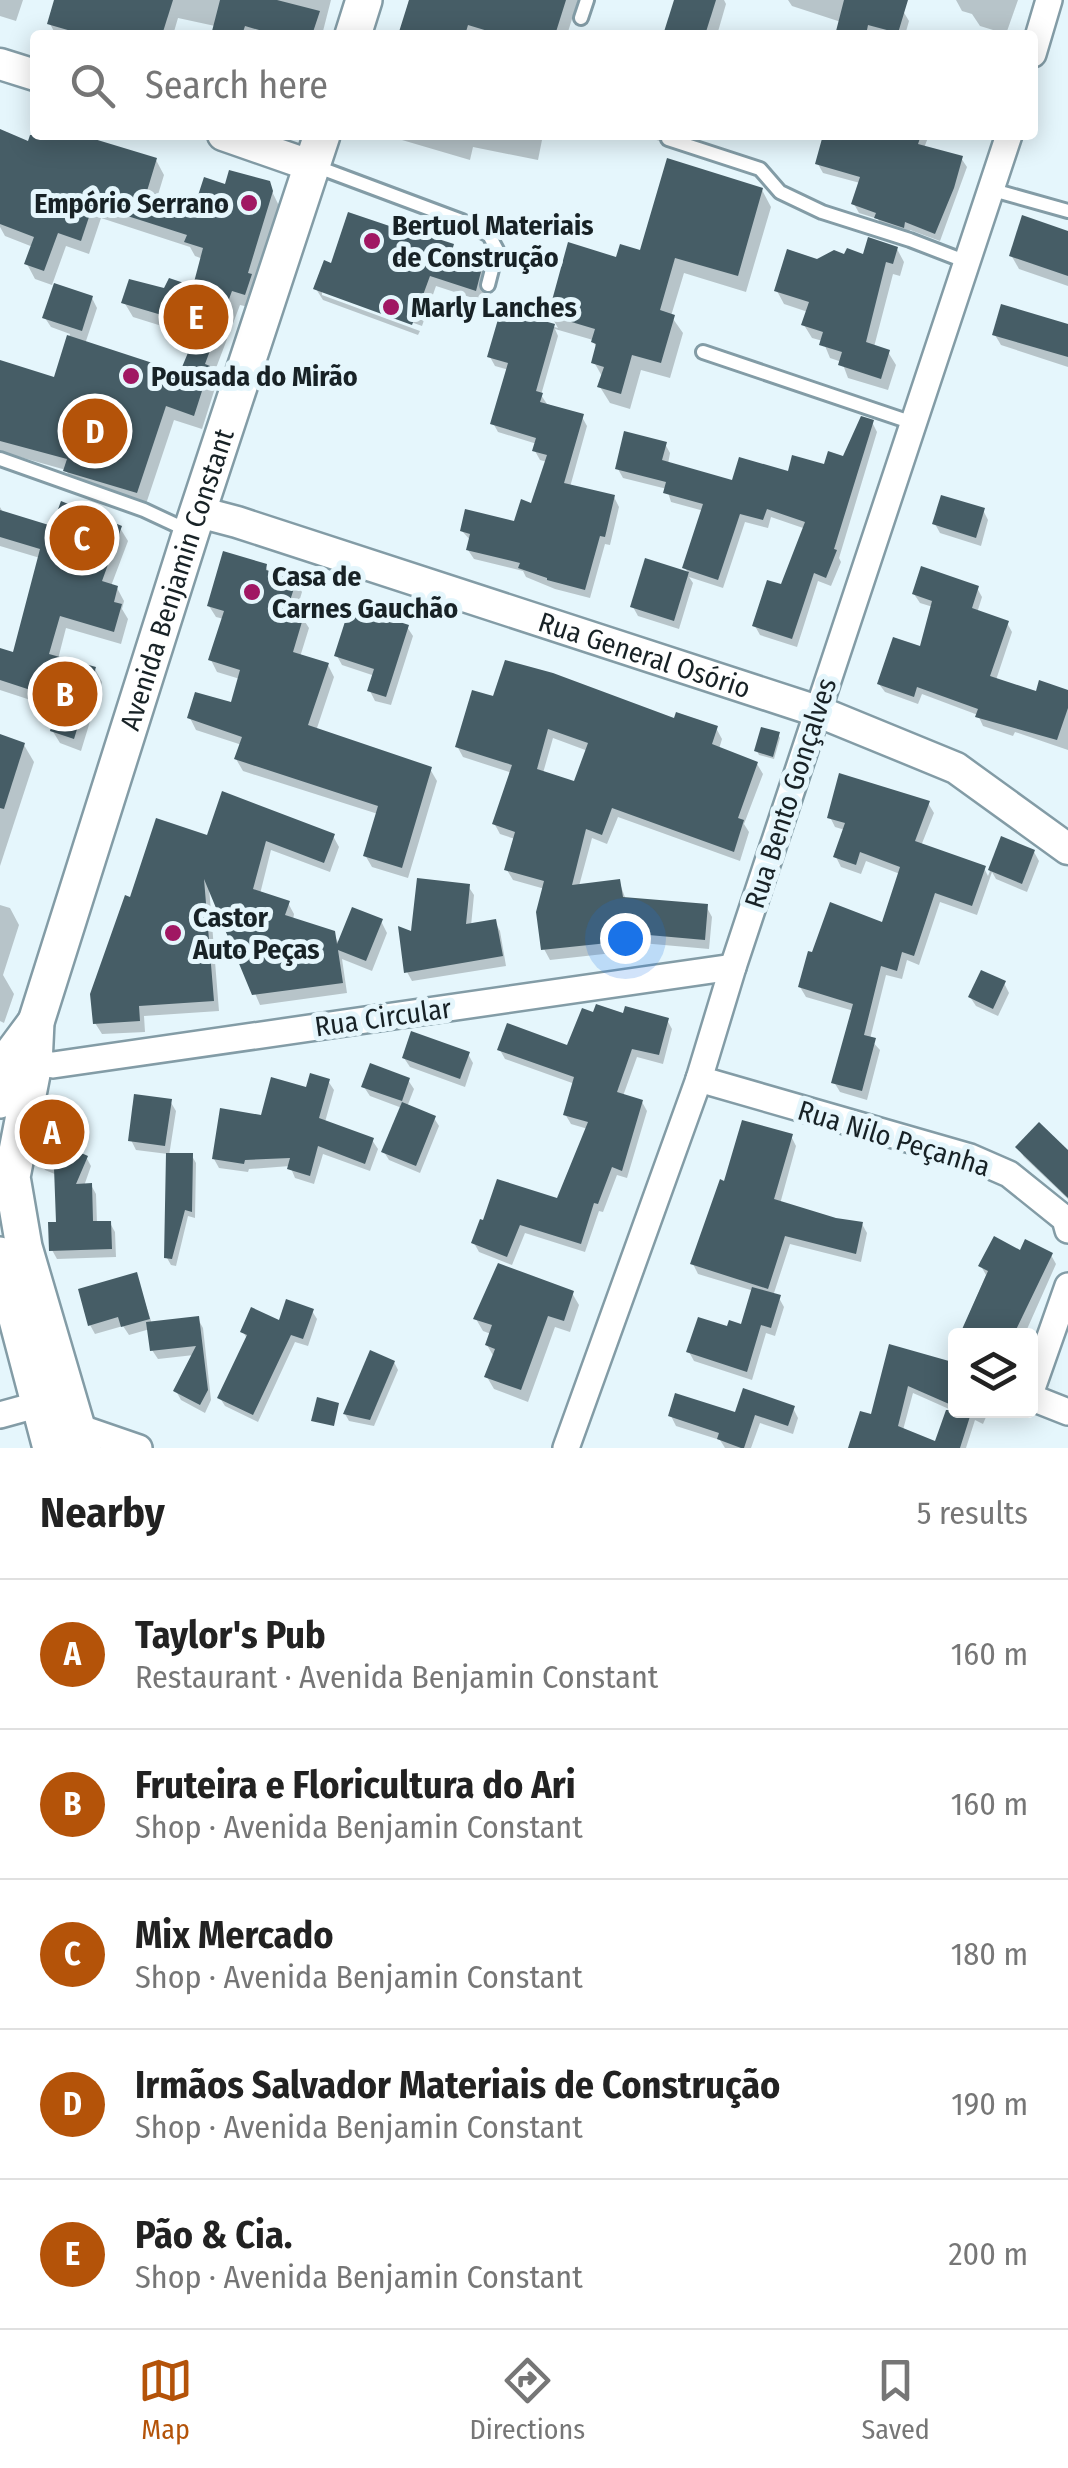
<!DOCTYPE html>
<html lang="en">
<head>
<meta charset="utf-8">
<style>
	:root { --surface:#fff; --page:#f6f6f6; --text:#222; --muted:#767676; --line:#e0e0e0; --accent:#b45309 }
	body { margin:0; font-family:"Fira Sans Condensed",sans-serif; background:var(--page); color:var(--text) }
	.controls { position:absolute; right:30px; bottom:30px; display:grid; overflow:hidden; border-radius:10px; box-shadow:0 5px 25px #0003 }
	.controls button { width:90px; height:90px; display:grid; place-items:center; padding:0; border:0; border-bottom:2px solid var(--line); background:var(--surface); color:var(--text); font:50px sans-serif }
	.you { position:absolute; left:625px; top:938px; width:35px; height:35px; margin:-25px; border:8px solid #fff; border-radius:50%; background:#1a73e8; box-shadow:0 0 0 15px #1a73e833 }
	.badge { display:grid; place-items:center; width:65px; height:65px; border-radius:50%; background:var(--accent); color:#fff; font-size:32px; font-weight:700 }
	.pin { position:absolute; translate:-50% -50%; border:5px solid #fff; box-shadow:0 2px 10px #0006 }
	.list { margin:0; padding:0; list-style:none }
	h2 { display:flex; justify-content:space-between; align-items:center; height:130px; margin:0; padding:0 40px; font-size:42px }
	h2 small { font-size:32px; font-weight:400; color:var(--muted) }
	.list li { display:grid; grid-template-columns:65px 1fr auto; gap:30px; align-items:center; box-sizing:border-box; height:150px; padding:0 40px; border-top:2px solid var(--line) }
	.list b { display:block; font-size:38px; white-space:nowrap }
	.list p { margin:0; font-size:32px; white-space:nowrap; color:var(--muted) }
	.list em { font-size:32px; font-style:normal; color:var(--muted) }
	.icon { flex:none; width:55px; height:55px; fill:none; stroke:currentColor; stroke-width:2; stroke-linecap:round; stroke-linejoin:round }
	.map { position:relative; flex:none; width:1068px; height:1448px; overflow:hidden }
	.search { position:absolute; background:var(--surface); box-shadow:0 5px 25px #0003; left:30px; right:30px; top:30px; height:110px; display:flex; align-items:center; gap:25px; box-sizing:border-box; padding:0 35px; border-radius:10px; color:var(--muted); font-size:38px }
	.sheet { height:880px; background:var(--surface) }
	nav { display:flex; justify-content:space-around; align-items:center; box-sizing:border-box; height:140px; border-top:2px solid var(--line); background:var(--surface); font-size:28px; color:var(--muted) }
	nav a { display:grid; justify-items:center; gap:5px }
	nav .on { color:var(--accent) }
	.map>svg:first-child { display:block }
</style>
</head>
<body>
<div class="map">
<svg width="1068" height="1448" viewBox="0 0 1068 1448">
	<rect width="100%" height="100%" fill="#e5f6fc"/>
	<g fill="#0003" fill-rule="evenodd">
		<polygon points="0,0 23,0 16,21 0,16"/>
		<polygon points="56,0 331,0 322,35 212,35 215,26 178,18 173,35 56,35 50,24"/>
		<polygon points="409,0 578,0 567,35 400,35"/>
		<polygon points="676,0 724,0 726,4 717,35 665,35"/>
		<polygon points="788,0 867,0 903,11 909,21 905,35 838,35 841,22 792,6"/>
		<polygon points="956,0 1018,0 1006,34 980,26 972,14 962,11"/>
		<polygon points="35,127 35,135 74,135 156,160 164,175 157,198 163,208 194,217 226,188 268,183 280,208 253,308 240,305 213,376 217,382 202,429 174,420 145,507 74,485 66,470 9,454 0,465 0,363 56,380 70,334 51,327 45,318 92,298 97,308 85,344 181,375 197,337 133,317 124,302 166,291 194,290 203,259 195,256 190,247 101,218 89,254 66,246 52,285 35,279 27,264 33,247 5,236 0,227 0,132 30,145"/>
		<polygon points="385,135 543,135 538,160 473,147 470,160"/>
		<polygon points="641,135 685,135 682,145 672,145"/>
		<polygon points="825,135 929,135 924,148 961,158 967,167 940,241 910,230 908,235 882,227 878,219 859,213 854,204 860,183 823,173 818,164"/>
		<polygon points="762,190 771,207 746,292 684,273 671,316 683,333 670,378 641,370 630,409 610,403 600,387 603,378 594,362 597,349 593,340 555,329 558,336 541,395 547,404 582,417 587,426 570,487 614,497 619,507 610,545 605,544 590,598 555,589 526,577 523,571 474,559 468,550 471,541 462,531 516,524 533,506 547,462 540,460 535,451 537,444 498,432 493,423 509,370 495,366 490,357 503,312 558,328 550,314 618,260 641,253"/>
		<polygon points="1068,234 1068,286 1019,269 1011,255"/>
		<polygon points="430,242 452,246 459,257 481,267 488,278 482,301 436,286 422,326 322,289 322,295 420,331 418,335 323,300 316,289 333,266"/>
		<polygon points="897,249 904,262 900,276 893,274 874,347 888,352 896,365 888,390 848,378 842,362 830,358 823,341 812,338 804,325 808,312 784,304 777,291 817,262 864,258"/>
		<polygon points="1068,328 1068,367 1001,345 995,335"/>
		<polygon points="872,422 877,432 839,558 841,562 831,586 818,581 797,647 760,635 755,626 783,587 806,529 771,517 768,528 745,522 723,588 689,577 693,583 679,629 638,616 633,607 647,561 689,574 685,568 704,511 671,502 667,489 623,478 618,469 665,444 670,453 668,464 734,483 790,474 826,467 844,459"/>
		<polygon points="0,507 4,514 53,529 120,528 128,541 111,586 117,588 124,601 122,609 128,619 121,644 66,628 58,659 95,669 102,682 81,751 60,743 52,730 58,709 0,690 0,651 15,656 40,558 0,546"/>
		<polygon points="983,510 988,520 981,546 940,533 935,524"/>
		<polygon points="265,566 270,574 295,581 302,592 295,615 302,617 309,628 300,657 328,665 334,677 316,731 430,769 437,781 408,878 372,867 365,855 378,814 243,771 236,759 242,745 196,730 190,718 233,705 240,679 217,672 211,660 224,619 216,617 209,606"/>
		<polygon points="977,588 982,597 977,613 1007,623 1012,632 996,680 1037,694 1068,692 1068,750 1015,732 1013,736 983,726 978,715 922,694 918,704 885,692 879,684 921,649 933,607 920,603 914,594"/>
		<polygon points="407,627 413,636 391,705 375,701 370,691 375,676 342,665 337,656"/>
		<path d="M474,693L716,728L722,739L719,749L757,764L763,774L744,824L749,832L740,861L618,817L607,844L592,838L579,886L619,881L626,900L706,906L712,917L709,949L630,942L631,951L550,960L544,949L545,889L513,880L507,870L515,839L500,834L494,823L512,773L463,757L457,746ZM553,738L588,751L576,785L543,773Z"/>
		<polygon points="778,734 780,738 774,759 759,755 757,751"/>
		<polygon points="0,737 24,745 34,762 0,866"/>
		<polygon points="928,803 934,813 921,846 984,868 988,876 1002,839 1034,852 1039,861 1027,892 996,879 992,872 977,915 940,902 919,965 907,960 902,979 886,975 870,1039 880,1050 867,1100 840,1092 834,1082 854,1011 806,997 800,987 884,925 900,874 866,861 861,874 841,867 836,857 845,830 835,827 830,817"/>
		<polygon points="333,836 339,847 330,872 271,850 260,894 288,903 294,914 293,920 333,933 339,944 381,921 387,933 372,971 342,959 347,993 260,1005 209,887 219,1011 144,1016 145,1032 102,1034 95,1023 132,900 209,838"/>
		<polygon points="468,886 474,895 471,926 495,922 500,931 506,966 412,981 407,972 414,935"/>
		<polygon points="0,905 10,908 19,925 3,975 14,994 4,1023 0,1021"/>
		<polygon points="1004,983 1009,993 998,1016 976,1006 970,997"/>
		<polygon points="625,1016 667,1020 672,1029 663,1064 637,1057 623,1096 642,1102 647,1111 627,1178 617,1175 603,1212 599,1211 585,1252 525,1233 512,1265 479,1252 474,1243 558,1201 588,1129 571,1124 565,1114 575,1084 505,1059 500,1050 568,1048"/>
		<polygon points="468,1054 473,1063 465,1087 410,1067 404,1058"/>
		<polygon points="408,1080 414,1089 407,1107 434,1118 439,1126 420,1173 389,1160 384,1152 402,1108 370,1096 364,1087"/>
		<polygon points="328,1081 334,1090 325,1122 372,1140 378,1149 370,1171 323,1154 314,1184 295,1178 290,1166 249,1169 248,1172 219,1168 214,1159 263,1118"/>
		<polygon points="170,1101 176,1111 169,1156 192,1156 196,1163 195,1218 188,1216 176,1266 171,1265 167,1258 168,1154 136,1150 131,1140"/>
		<polygon points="75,1124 80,1133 74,1152 86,1157 91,1166 84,1186 91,1185 96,1194 97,1224 110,1223 115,1232 116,1257 57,1259 52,1250 59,1225 57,1175 45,1170 39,1161"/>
		<polygon points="791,1136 796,1146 780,1204 836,1221 862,1224 867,1233 861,1262 790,1244 773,1296 779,1298 784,1307 775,1336 766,1333 752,1380 694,1361 689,1352 728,1329 743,1328 754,1291 698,1274 693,1264"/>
		<polygon points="1018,1148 1068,1154 1068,1199 1024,1157"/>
		<polygon points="1021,1253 1051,1255 1056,1264 1024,1336 960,1336 986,1275 981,1266"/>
		<polygon points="136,1275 152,1324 198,1319 203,1328 211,1400 205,1413 181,1400 176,1391 194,1355 158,1359 152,1350 150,1329 129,1335 123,1326 95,1334 90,1325"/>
		<polygon points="572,1293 579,1305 570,1332 555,1327 528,1402 494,1389 487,1377 494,1357 487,1345 491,1334 483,1331 476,1319"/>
		<polygon points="312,1311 317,1319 308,1346 295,1342 258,1422 225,1406 220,1398 248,1340 243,1332 280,1324"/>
		<path d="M956,1345V1410H989L983,1424L975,1420L966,1448H852L873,1418L891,1348L947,1364ZM913,1393L949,1409L937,1444L903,1430Z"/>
		<polygon points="394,1362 398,1370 374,1426 349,1421 345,1414"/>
		<polygon points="793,1408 798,1418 793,1434 760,1423 751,1448 725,1448 720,1440 676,1426 671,1416 736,1415"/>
	</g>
	<g fill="#465d66" fill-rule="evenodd">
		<polygon points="54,0 173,0 162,35 85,35 47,24"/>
		<polygon points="220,0 277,0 320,11 312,35 276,35 245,26 242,35 211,35"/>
		<polygon points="409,0 566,0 555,35 501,35 468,25 465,35 398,35"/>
		<polygon points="674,0 716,0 705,35 663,35"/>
		<polygon points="844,0 908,0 898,33 868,25 866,35 835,35"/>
		<polygon points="0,129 28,141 30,135 81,135 157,158 147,191 158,194 154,203 192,214 204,177 225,184 229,170 270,181 273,191 248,273 252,274 245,295 232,291 205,364 210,366 194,416 166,406 137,493 63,471 67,459 0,441 0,360 54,377 67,335 180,372 199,326 121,303 129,279 164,288 169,278 193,286 203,248 184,242 187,235 93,205 81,241 58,233 44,271 24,264 34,237 0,224"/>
		<polygon points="823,135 921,135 918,144 963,156 954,188 935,234 905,222 904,228 874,218 876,213 851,204 860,177 815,164"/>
		<polygon points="667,158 763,188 738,276 675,258 660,310 675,315 661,363 632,355 621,394 597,387 604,367 591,363 596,344 591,342 595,329 548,315 568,242 616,257 620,244 640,250"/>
		<polygon points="348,212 428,239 429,236 454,244 451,254 483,264 476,291 430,276 412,325 313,289 324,260 331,263"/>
		<polygon points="1022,215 1068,231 1068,276 1009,256"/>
		<polygon points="868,237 898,247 893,264 886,262 866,342 890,350 881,379 838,365 842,352 819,345 823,332 801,325 809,302 774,291 787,249 817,259 834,250 844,254 847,248 863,254"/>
		<polygon points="54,283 93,296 82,331 42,318"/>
		<polygon points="1001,304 1068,324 1068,357 992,335"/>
		<polygon points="501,309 555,324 536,391 543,393 540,402 584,414 564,483 615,495 605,537 600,536 585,590 547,580 547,578 518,568 520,563 466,550 470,534 460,531 465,509 514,521 521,499 531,503 547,455 532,451 536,438 490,424 508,363 487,357"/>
		<polygon points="861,416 874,420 834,549 837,550 826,578 814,573 792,639 752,626 767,580 781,584 805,522 767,509 763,520 740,514 718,580 682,568 703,504 663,493 666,482 615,469 624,431 667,442 662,460 732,480 739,457 788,471 792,455 824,464 828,451 843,456"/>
		<polygon points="941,495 985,508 976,538 932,524"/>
		<polygon points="61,501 122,526 102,581 118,586 114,602 122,604 114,632 60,616 49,654 96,667 74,739 50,731 58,699 0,680 0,648 13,652 40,549 0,537 0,510 52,526"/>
		<polygon points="223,551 267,564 266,570 297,579 287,610 304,615 293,652 329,663 308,725 432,767 402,868 363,856 378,806 234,759 242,737 187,718 195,692 231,702 240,670 208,660 224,611 207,606"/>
		<polygon points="645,558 689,572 674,621 630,607"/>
		<polygon points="921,566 979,586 972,608 1009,621 990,676 1036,691 1039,680 1068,690 1068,708 1057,740 975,717 978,709 917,687 914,697 877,684 893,637 920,646 932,601 912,594"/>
		<polygon points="350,606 409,625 386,697 367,691 374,669 334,656"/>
		<path d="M505,660L553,673L674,718L676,712L718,726L712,744L758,762L738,818L744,820L734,852L612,808L602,835L586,829L572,885L620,879L623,897L708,904L705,940L626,933L627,941L541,950L536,912L544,881L504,870L515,832L492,824L512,765L455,747L472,690L493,696ZM548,729L588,743L574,781L537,769Z"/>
		<polygon points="761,727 780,732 773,757 754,751"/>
		<polygon points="0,734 25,743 4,809 0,808"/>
		<polygon points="839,773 930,801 915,841 986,866 972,906 935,893 914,956 902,952 897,971 881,966 864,1035 876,1038 862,1091 831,1083 853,1004 798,987 808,951 812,952 830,902 882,922 900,867 860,852 856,865 833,857 845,823 827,818"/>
		<polygon points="222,791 335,834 324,863 266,841 253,889 290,901 285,915 335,931 337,944 352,907 383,919 366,961 338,950 343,983 252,995 204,879 214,1001 139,1006 140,1021 93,1024 90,994 125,895 130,897 156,818 207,835"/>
		<polygon points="1001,836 1035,850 1022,884 988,870"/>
		<polygon points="417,878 470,884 466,924 496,919 503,956 404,973 398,926 411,931"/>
		<polygon points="981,970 1006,981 993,1009 968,997"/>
		<polygon points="596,1004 623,1013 625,1006 669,1018 659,1055 632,1049 617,1092 643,1100 622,1171 612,1167 598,1204 594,1203 581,1244 520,1225 507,1257 471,1243 480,1219 483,1220 497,1179 557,1198 588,1122 563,1115 574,1077 497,1050 507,1023 567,1045 582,1008 593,1012"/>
		<polygon points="411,1031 470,1052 460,1079 402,1058"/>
		<polygon points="370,1063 410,1078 402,1101 361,1087"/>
		<polygon points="310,1073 330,1079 319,1118 374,1138 365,1164 318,1146 310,1176 287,1169 290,1158 245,1160 244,1164 212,1159 220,1108 261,1115 271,1077 306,1087"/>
		<polygon points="134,1094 172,1099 165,1146 128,1141"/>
		<polygon points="402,1102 436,1116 416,1166 381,1152"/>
		<polygon points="46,1112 76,1122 68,1147 88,1156 76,1184 92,1183 93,1221 111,1221 112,1249 49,1251 48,1222 56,1222 54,1168 37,1162"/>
		<polygon points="742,1120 793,1134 774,1199 836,1218 863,1222 856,1254 785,1236 768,1289 690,1264 720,1179 724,1181"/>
		<polygon points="1039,1122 1068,1150 1068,1198 1015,1147"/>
		<polygon points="166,1153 193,1153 192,1212 185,1210 172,1259 164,1258"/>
		<polygon points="994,1236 1020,1250 1025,1239 1053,1253 1013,1336 959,1336 988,1271 978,1266"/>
		<polygon points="498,1263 574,1291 564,1321 548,1316 521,1390 484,1377 495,1349 485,1345 492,1325 473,1319"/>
		<polygon points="137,1272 150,1319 121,1327 118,1317 88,1326 78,1289"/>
		<polygon points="752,1287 781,1295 771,1328 761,1325 747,1372 686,1352 698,1317 727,1326 729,1320 741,1324"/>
		<polygon points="286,1299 314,1309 303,1339 291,1335 253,1415 217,1398 247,1335 240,1332 251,1307 279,1320"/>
		<polygon points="199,1316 208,1390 200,1405 173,1391 196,1346 150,1351 146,1322"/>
		<polygon points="889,1344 956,1363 956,1407 908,1386 898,1426 935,1441 946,1410 972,1410 960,1448 848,1448 860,1411 871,1414"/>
		<polygon points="370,1350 395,1361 370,1420 343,1414"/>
		<polygon points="743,1388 795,1406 788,1426 755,1415 744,1448 741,1448 717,1439 719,1433 668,1416 675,1393 735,1412"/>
		<polygon points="317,1397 339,1403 334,1426 311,1421"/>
	</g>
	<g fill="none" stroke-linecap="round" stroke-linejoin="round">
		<g stroke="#839ca6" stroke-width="18">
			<g id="service">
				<polyline points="581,18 587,0"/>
				<polyline points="668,139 760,169 780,192 822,212 910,240 967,262"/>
				<polyline points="315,166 462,221 489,235 497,250 488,285"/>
				<polyline points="993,190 1068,211"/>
				<polyline points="703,352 913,423"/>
				<polyline points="0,459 144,510 189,531"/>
			</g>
		</g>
		<g stroke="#839ca6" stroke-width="30">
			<g id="minor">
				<polyline points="1033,54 1049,0"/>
				<polyline points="19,1060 53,1065 733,967"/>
				<polyline points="699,1079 970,1157 1009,1174 1065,1219 1068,1230"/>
				<polyline points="1030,1394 1068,1286"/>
				<polyline points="1030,1397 1068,1412"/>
				<polyline points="0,1415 40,1404 78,1427 139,1448"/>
				<polyline points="566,1448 699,1079 733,967 1009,135"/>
			</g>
		</g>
		<g stroke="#839ca6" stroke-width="35">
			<g id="tertiary">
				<polyline points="0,64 35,75"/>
				<polyline points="223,135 312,166"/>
				<path id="s1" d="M199,512L237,522L817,711L956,768L1068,849"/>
			</g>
		</g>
		<g stroke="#839ca6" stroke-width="40">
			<g id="secondary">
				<polyline points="353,35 364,0"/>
				<polyline points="0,1100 10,1057 36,1022"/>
				<polyline points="0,1255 51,1448"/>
				<path id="s2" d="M83,1448L24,1247L12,1177L34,1064L36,1022L191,532L322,135"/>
			</g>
		</g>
		<use href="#service" stroke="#fff" stroke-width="12"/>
		<use href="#minor" stroke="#fff" stroke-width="25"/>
		<use href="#tertiary" stroke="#fff" stroke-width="30"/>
		<use href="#secondary" stroke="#fff" stroke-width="35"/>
	</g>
	<g fill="#a01763" stroke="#e5f6fc" stroke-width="4">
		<circle cx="249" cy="203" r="10"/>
		<circle cx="372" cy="241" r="10"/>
		<circle cx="391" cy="307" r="10"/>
		<circle cx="131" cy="376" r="10"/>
		<circle cx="252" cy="592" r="10"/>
		<circle cx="173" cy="933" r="10"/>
	</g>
	<g text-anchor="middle" stroke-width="10" stroke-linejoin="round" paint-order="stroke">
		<g font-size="28" font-weight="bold" fill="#182226" stroke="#e5f6fc" text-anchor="start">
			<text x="229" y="213" text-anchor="end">Empório Serrano</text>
			<text x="392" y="235">Bertuol Materiais<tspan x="392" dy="32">de Construção</tspan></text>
			<text x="411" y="317">Marly Lanches</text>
			<text x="151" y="386">Pousada do Mirão</text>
			<text x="272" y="586">Casa de<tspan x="272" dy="32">Carnes Gauchão</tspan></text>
			<text x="193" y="927">Castor<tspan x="193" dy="32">Auto Peças</tspan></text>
		</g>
		<g font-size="28" fill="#182226" stroke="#e5f6fc">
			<text dy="10" stroke="none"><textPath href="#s2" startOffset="902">Avenida Benjamin Constant</textPath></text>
			<text dy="10" stroke="none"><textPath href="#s1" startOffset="468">Rua General Osório</textPath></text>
			<text transform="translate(790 793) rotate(-72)" y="10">Rua Bento Gonçalves</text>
			<text transform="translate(383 1017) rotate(-8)" y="10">Rua Circular</text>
			<text transform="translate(894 1138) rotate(17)" y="10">Rua Nilo Peçanha</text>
		</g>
	</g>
</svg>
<div class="controls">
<button><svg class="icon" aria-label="layers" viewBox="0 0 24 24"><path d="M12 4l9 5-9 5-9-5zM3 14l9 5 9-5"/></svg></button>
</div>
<div class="you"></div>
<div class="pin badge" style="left:52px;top:1132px">A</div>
<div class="pin badge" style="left:65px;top:694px">B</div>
<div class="pin badge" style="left:82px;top:538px">C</div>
<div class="pin badge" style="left:95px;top:431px">D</div>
<div class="pin badge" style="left:196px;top:317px">E</div>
<div class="search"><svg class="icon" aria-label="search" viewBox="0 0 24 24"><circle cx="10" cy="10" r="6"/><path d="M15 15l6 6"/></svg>Search here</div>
</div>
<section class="sheet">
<h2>Nearby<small>5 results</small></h2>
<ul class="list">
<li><span class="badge">A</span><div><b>Taylor's Pub</b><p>Restaurant · Avenida Benjamin Constant</p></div><em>160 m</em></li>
<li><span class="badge">B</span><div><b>Fruteira e Floricultura do Ari</b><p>Shop · Avenida Benjamin Constant</p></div><em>160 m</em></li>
<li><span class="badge">C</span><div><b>Mix Mercado</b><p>Shop · Avenida Benjamin Constant</p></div><em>180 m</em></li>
<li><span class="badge">D</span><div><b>Irmãos Salvador Materiais de Construção</b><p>Shop · Avenida Benjamin Constant</p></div><em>190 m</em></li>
<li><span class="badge">E</span><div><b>Pão &amp; Cia.</b><p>Shop · Avenida Benjamin Constant</p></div><em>200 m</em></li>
</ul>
</section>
<nav>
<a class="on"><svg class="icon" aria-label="map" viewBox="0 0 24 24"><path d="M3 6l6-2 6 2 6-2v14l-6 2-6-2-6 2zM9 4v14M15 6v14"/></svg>Map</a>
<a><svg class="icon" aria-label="directions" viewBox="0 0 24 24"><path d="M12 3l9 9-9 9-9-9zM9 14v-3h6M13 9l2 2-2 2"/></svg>Directions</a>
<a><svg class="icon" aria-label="saved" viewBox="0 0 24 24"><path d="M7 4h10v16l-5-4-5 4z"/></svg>Saved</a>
</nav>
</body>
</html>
